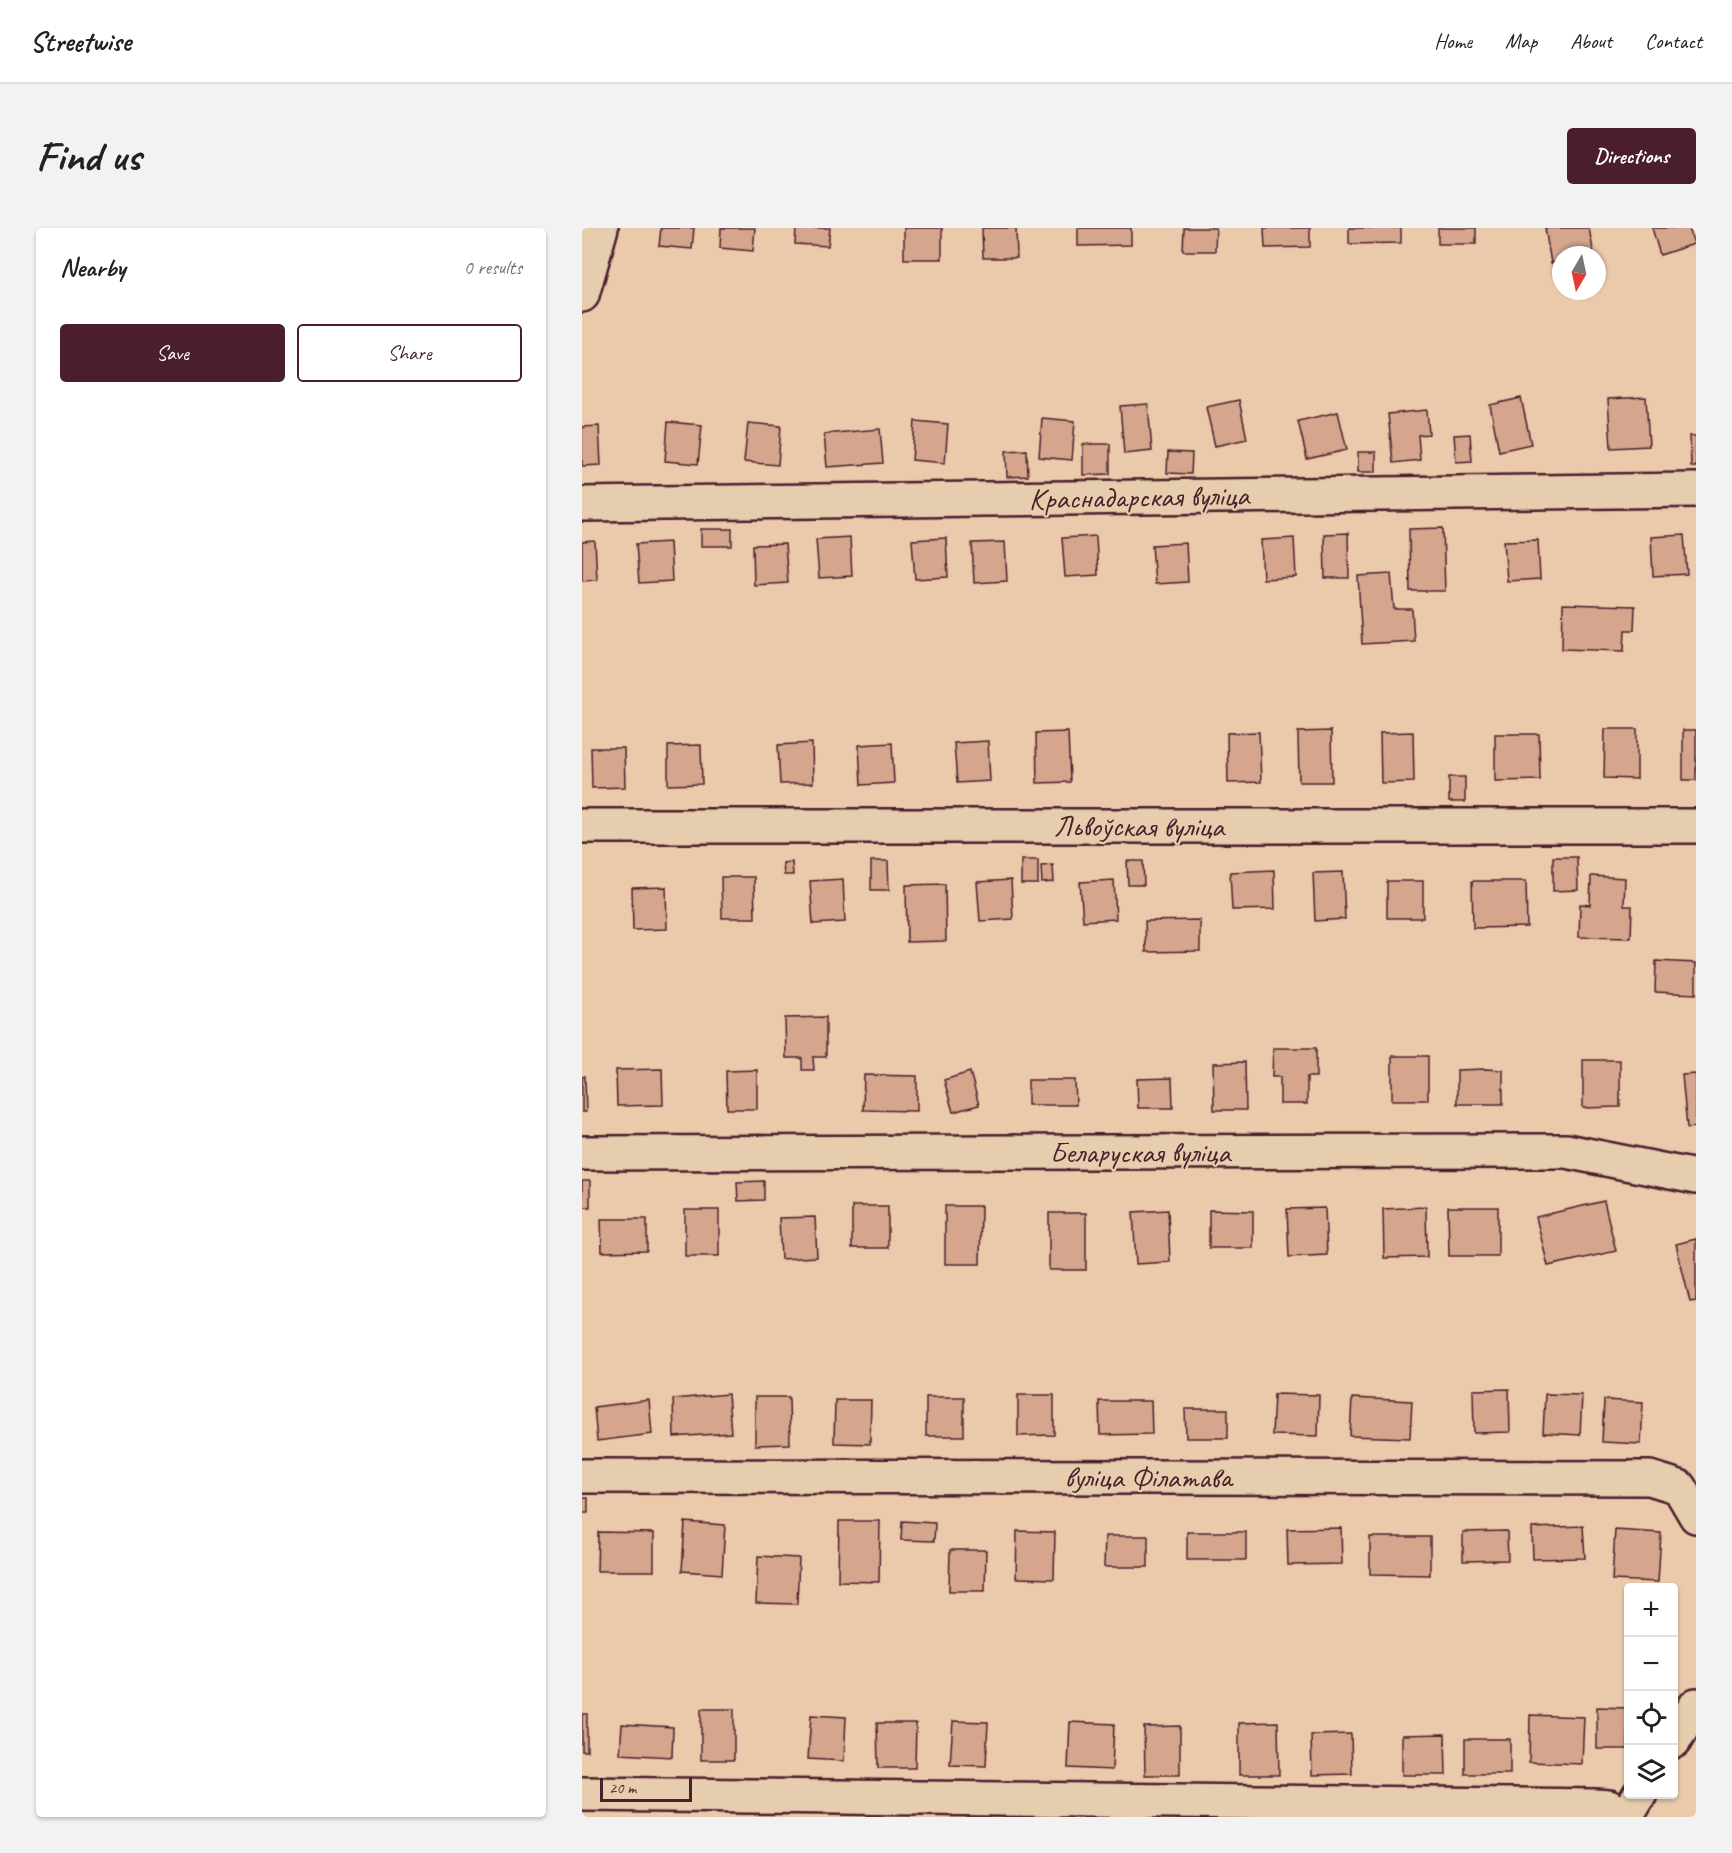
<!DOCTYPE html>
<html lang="en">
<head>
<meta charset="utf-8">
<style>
	:root { --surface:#fff; --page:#f2f2f2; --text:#222; --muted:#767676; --line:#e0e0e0; --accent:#4a1f2b }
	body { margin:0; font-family:Caveat,sans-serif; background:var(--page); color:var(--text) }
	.controls { position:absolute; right:18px; bottom:18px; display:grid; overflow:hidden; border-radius:6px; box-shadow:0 2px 4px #0004 }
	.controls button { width:54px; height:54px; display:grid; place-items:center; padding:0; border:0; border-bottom:2px solid var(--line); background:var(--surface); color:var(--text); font:30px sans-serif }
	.compass { position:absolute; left:970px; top:18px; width:54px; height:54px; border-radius:50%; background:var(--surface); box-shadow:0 2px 4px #0004; rotate:189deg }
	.scale { position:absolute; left:18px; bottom:15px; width:92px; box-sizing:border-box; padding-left:6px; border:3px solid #4a1f2b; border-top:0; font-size:16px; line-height:21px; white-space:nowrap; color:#4a1f2b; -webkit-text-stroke:4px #e6cdae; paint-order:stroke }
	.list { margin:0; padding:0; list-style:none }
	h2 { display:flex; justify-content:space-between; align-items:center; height:78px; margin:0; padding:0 24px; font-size:26px }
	h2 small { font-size:20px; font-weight:400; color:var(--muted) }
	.actions { display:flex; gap:12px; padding:18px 24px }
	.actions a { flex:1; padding:14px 0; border:2px solid var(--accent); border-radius:6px; text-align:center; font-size:21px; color:var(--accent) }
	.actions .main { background:var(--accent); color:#fff }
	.icon { flex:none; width:33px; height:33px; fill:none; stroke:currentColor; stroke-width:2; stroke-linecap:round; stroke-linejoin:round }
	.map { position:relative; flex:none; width:1114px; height:1589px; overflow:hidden; border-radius:6px }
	header { display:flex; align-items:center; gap:36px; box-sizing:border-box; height:84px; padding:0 30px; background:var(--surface); border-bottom:2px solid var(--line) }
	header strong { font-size:28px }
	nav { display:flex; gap:33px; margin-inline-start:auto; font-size:21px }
	.intro { display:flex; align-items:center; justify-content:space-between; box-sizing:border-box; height:144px; padding:0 36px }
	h1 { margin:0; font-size:42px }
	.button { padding:15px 27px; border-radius:6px; background:var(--accent); color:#fff; font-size:21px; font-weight:700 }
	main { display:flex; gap:36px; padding:0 36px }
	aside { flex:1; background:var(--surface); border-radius:6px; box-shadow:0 2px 4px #0004 }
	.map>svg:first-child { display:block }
</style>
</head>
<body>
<header>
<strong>Streetwise</strong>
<nav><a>Home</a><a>Map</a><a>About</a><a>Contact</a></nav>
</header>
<div class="intro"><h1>Find us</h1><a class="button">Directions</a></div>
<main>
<aside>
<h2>Nearby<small>0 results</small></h2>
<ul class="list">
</ul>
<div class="actions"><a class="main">Save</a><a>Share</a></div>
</aside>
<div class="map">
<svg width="1114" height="1589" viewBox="0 0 1114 1589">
	<rect width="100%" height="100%" fill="#eacaab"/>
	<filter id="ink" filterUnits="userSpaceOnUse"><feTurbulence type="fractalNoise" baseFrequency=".0167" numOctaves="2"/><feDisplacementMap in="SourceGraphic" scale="12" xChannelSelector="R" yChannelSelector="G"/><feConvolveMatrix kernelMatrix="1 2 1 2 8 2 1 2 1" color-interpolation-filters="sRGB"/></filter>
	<g filter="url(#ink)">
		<g fill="#d5a58d" stroke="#4a1f2b" stroke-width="1.5">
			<polygon points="79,0 112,0 110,21 77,18"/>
			<polygon points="139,0 173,0 171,23 138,20"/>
			<polygon points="214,0 248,0 246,18 213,16"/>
			<rect x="322" y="0" width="38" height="31"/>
			<polygon points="400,0 434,0 435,30 401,30"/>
			<polygon points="496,0 549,0 549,17 496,18"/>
			<polygon points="602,0 634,0 633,23 601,23"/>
			<polygon points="682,0 728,0 728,19 683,20"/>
			<polygon points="767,0 819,0 819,15 767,16"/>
			<rect x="856" y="0" width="38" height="16"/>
			<polygon points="963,0 1007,0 1012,27 979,27 979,33 969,35"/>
			<polygon points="1070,0 1107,0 1112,16 1078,27"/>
			<polygon points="1064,169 1067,218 1029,220 1026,171"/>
			<polygon points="939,170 949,216 917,223 908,177"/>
			<polygon points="657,172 665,211 633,218 624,179"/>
			<polygon points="566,176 570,223 542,226 538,178"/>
			<polygon points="845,182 847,206 836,207 838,232 811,235 806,186"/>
			<polygon points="756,184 765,222 725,231 716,193"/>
			<polygon points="460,190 493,193 490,232 457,229"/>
			<polygon points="333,193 366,196 363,235 330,232"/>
			<polygon points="86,194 120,197 116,236 83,233"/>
			<polygon points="166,195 199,198 196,237 162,234"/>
			<polygon points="17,198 19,237 0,238 0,199"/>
			<polygon points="298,201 301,235 245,239 242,206"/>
			<polygon points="888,206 890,233 874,234 872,207"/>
			<polygon points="1108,208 1114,208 1114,239 1109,239"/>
			<polygon points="501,216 528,216 528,246 501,247"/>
			<polygon points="445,222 446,248 425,249 424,223"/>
			<polygon points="586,224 610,225 609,246 585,245"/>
			<rect x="776" y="224" width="18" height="20"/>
			<polygon points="861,300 863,363 828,363 827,301"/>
			<rect x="119" y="301" width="31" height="17"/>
			<polygon points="766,305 767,350 743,350 742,306"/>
			<polygon points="1102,307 1105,346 1071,348 1069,309"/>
			<polygon points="514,308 516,347 483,349 480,310"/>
			<polygon points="268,309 270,348 237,350 234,311"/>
			<polygon points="364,310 366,349 333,351 330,312"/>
			<polygon points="712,310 714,349 681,351 679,312"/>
			<polygon points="956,312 958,351 925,353 922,313"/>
			<polygon points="13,313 15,352 0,353 0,314"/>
			<polygon points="88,314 90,353 57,355 54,316"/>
			<polygon points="423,314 425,353 392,355 390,315"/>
			<polygon points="604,315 606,354 573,356 570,317"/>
			<polygon points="203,316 206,355 172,357 171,317"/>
			<polygon points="809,346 812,381 830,381 832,413 780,416 776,348"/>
			<polygon points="981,376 1053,378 1052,402 1043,402 1042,423 980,421"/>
			<polygon points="1023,501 1055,501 1055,551 1022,550"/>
			<rect x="1101" y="502" width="13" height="50"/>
			<polygon points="749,503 750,554 717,554 716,504"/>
			<polygon points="486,504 488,554 455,555 454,505"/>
			<polygon points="677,504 679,554 646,555 645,505"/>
			<polygon points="831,504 832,554 799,555 798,505"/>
			<polygon points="913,506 957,506 958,552 913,553"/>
			<polygon points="406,513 408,553 375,555 372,515"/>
			<polygon points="230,515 231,555 198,556 196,517"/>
			<polygon points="310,515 312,555 279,557 277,517"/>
			<polygon points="119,517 120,556 86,557 86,518"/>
			<polygon points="9,520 42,520 43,559 10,560"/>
			<rect x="867" y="549" width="16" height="25"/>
			<polygon points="971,629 995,629 996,662 971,663"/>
			<rect x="439" y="632" width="17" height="24"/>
			<polygon points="289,633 306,633 307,662 289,662"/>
			<polygon points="545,633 561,633 562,657 546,657"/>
			<polygon points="210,634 211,647 202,647 201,635"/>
			<polygon points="471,637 472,654 460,655 459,638"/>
			<polygon points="692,642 693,681 650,682 648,644"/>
			<polygon points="761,644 763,691 733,693 731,645"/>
			<polygon points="1009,648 1043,650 1042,678 1050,678 1049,710 997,709 998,676 1008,677"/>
			<polygon points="139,649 172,649 173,690 140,690"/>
			<polygon points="261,651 263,694 231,696 228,653"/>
			<polygon points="429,652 431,691 398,693 395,654"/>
			<polygon points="532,652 534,691 501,693 498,654"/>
			<rect x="805" y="653" width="36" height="37"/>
			<polygon points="890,653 944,653 945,699 891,700"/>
			<polygon points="363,656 364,713 325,714 324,657"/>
			<polygon points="84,659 85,701 51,702 50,660"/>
			<polygon points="618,692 618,723 564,724 563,693"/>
			<polygon points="1074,733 1114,735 1114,766 1073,764"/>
			<polygon points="244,789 244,829 231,829 232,842 220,842 220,830 204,830 203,790"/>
			<polygon points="691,820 734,820 734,849 725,849 725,876 698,876 698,849 690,849"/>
			<rect x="810" y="828" width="36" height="44"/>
			<polygon points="1001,832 1038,832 1038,879 1001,880"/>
			<polygon points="663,834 664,882 632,882 631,835"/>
			<polygon points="80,841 81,877 35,878 34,842"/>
			<polygon points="903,841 921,842 921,876 875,876 875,842"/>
			<polygon points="175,842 175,881 145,881 144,843"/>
			<polygon points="388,844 397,877 371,884 362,852"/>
			<polygon points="1114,846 1114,899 1105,900 1100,847"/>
			<polygon points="282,847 335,848 335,883 281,882"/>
			<polygon points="3,848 4,884 0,884 0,849"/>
			<polygon points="590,850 591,880 556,880 555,851"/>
			<polygon points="446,852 493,852 494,877 446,877"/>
			<rect x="0" y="953" width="8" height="26"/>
			<polygon points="182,953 182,972 156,973 155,954"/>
			<polygon points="1022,973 1034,1023 966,1038 954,989"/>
			<rect x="270" y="978" width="36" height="42"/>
			<polygon points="363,978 399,978 398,1036 363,1036"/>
			<polygon points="844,979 845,1029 802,1030 801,981"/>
			<polygon points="866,979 916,979 916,1028 867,1028"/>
			<polygon points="743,980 745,1027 707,1029 705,981"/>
			<rect x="103" y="982" width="34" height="46"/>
			<polygon points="586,982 588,1034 554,1036 551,984"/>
			<polygon points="627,982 671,983 671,1020 627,1020"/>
			<rect x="467" y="985" width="37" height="57"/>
			<polygon points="233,989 235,1029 199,1031 197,990"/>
			<polygon points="19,991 65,991 65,1023 20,1024"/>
			<polygon points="1114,1011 1114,1073 1108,1074 1094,1016"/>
			<polygon points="927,1161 928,1204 892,1205 891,1162"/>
			<polygon points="146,1166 149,1205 92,1209 91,1171"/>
			<polygon points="692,1166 737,1167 736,1208 690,1207"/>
			<polygon points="963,1166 1000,1167 998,1207 961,1205"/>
			<polygon points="436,1167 472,1167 472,1207 436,1208"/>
			<polygon points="173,1169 207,1169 208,1216 173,1217"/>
			<rect x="344" y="1169" width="38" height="39"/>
			<polygon points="770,1170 830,1173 828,1210 768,1208"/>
			<polygon points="67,1172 70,1206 15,1213 12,1179"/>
			<polygon points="253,1172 289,1172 288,1216 252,1215"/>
			<polygon points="1022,1172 1061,1174 1059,1216 1020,1214"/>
			<polygon points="517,1173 569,1173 570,1206 518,1207"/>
			<polygon points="603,1181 646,1181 646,1210 604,1210"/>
			<rect x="0" y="1270" width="6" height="15"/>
			<polygon points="257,1293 298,1293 297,1354 256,1353"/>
			<polygon points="320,1293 353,1295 352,1313 319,1312"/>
			<polygon points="103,1294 143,1297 140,1346 100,1343"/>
			<polygon points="1001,1298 1003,1330 951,1331 950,1300"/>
			<polygon points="759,1300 760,1336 706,1337 705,1301"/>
			<polygon points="1033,1302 1079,1305 1076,1354 1030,1352"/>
			<polygon points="435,1303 473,1304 472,1351 434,1350"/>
			<polygon points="925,1303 926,1332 881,1333 881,1304"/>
			<polygon points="16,1304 72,1305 72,1343 15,1343"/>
			<rect x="605" y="1304" width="59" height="28"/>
			<polygon points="523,1308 566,1308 566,1339 522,1339"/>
			<polygon points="788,1309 848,1309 848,1347 788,1346"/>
			<polygon points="368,1322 404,1322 403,1363 367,1363"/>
			<polygon points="176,1328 217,1330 215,1376 174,1375"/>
			<polygon points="1015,1479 1046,1480 1046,1521 1015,1521"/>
			<rect x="119" y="1481" width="33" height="51"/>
			<rect x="0" y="1486" width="5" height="37"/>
			<polygon points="229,1487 264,1489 262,1533 226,1531"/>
			<polygon points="948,1487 1002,1489 1000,1536 947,1534"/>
			<polygon points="371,1493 406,1494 404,1538 368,1537"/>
			<polygon points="488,1494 532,1496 530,1542 486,1540"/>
			<polygon points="696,1494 697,1547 657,1547 657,1495"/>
			<polygon points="295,1495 334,1495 333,1540 296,1540"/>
			<polygon points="40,1496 91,1499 90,1529 38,1526"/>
			<polygon points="598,1498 598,1547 563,1547 562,1499"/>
			<polygon points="769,1506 770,1546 730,1547 729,1507"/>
			<polygon points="863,1506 864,1547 820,1547 820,1507"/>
			<rect x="883" y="1511" width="45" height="35"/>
		</g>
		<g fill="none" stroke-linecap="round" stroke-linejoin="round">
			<g stroke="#4a1f2b" stroke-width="38">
				<g id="minor">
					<polyline points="0,67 19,0"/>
					<polyline points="0,276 1114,262"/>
					<polyline points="0,598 1114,598"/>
					<polyline points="0,925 984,923 1114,949"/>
					<polyline points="0,1248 1068,1250 1097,1259 1114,1288"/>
					<polyline points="1092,1513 1114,1477"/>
					<polyline points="0,1566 1013,1578 1027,1579 1039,1589"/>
					<polyline points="1044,1589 1058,1566"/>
				</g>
			</g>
			<use href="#minor" stroke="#e6cdae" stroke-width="33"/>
		</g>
	</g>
	<g text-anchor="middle" stroke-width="4.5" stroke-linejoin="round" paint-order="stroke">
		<g font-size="30" fill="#4a1f2b" stroke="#e6cdae">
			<text transform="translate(557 269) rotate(-1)" y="10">Краснадарская вуліца</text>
			<text x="557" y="608">Львоўская вуліца</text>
			<text x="558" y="934">Беларуская вуліца</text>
			<text x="566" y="1259">вуліца Філатава</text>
		</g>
	</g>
</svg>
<div class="controls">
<button>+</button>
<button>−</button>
<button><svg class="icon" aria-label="locate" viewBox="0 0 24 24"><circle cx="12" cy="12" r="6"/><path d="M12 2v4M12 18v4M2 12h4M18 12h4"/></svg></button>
<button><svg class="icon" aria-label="layers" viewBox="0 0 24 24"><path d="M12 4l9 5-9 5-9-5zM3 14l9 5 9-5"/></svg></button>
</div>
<svg class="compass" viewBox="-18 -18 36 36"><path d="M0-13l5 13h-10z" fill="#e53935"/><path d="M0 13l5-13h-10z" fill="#767676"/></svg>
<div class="scale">20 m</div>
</div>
</main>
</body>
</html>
